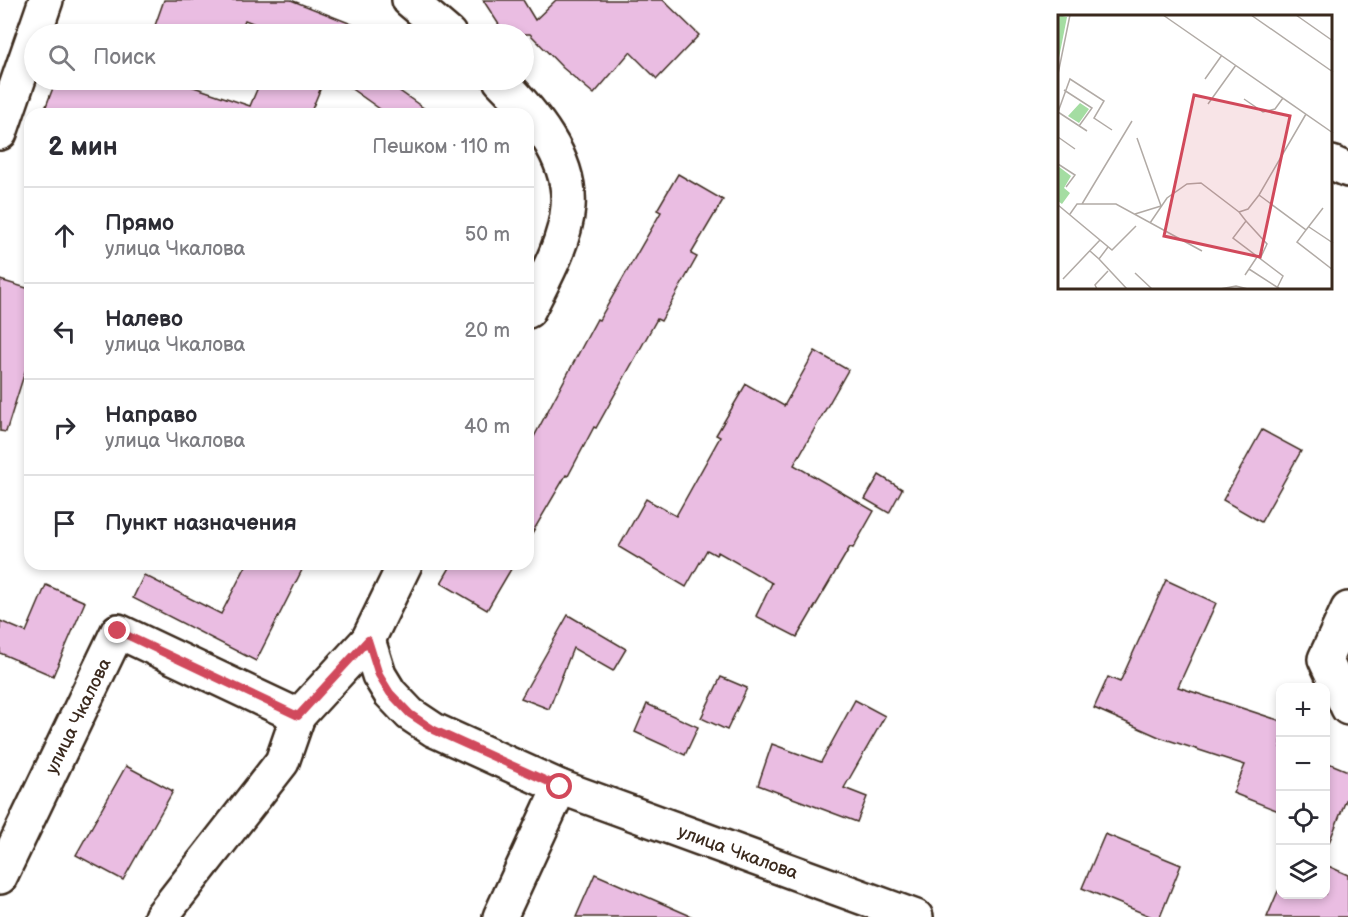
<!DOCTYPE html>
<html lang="ru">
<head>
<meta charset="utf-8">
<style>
	:root { --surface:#fff; --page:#f7f7f7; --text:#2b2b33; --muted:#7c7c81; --line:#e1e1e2 }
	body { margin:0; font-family:"Balsamiq Sans",sans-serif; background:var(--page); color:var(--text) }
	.controls { position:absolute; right:18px; bottom:18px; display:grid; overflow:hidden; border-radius:12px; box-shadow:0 3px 9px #0003 }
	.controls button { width:54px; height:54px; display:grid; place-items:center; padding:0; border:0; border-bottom:2px solid var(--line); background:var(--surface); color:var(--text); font:30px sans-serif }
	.stop { position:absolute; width:18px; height:18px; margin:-14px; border:4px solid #d1495b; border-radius:50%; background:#fff }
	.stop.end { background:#d1495b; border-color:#fff; box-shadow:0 2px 6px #0008 }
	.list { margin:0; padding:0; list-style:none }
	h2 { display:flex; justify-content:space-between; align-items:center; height:78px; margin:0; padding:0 24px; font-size:26px }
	h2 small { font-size:20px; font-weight:400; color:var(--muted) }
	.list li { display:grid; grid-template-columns:39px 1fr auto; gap:18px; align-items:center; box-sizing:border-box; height:96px; padding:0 24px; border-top:2px solid var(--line) }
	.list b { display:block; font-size:22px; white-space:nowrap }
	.list p { margin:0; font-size:20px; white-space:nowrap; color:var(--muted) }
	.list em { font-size:20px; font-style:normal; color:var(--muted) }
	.icon { flex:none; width:33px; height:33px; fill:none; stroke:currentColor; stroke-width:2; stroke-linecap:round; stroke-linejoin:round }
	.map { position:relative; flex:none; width:1348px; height:917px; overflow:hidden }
	.search { position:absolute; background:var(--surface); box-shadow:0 3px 9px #0003; left:24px; top:24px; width:510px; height:66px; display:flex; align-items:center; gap:15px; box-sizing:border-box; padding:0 21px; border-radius:33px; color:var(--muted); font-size:22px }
	.panel { position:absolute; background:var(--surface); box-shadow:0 3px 9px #0003; left:24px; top:108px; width:510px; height:462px; border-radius:18px }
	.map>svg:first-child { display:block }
</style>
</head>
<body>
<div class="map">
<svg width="1348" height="917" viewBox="0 0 1348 917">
	<rect width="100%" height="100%" fill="#fff"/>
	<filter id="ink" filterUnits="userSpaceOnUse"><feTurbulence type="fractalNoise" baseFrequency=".0167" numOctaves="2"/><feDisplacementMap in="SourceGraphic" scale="12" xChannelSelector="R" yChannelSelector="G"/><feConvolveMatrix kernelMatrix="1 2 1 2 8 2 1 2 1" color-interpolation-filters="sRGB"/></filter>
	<g filter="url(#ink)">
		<g fill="#eabde2" stroke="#3b2a1e" stroke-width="1.5">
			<polygon points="164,0 291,0 359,27 356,34 281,34 245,20 239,34 152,34"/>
			<polygon points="483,0 523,0 535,20 556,0 663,0 699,35 657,79 630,52 594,94 563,68 530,34 505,34"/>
			<polygon points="56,80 173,80 250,106 261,80 324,80 310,114 43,114"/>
			<polygon points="339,80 384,80 432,114 387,114"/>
			<polygon points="678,174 723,200 691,254 697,257 661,321 657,319 596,428 594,427 568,476 566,475 528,540 528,448 597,319 599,320 661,212 657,210"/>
			<polygon points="0,280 30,289 30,356 6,432 0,431"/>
			<polygon points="815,351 848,370 794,465 874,511 853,548 850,547 797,637 756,616 772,583 718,552 716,555 707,550 686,587 619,547 646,499 676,516 720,437 716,435 746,384 784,406"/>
			<polygon points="1262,430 1301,451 1261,522 1223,500"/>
			<polygon points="879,475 902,489 889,513 865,499"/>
			<polygon points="247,564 305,564 256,661 133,598 144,575 221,614"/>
			<polygon points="452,564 514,564 487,610 441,583"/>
			<polygon points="1166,580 1216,603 1178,687 1281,721 1281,812 1233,793 1245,765 1159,737 1094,708 1108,677 1120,682"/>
			<polygon points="46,585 85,602 53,676 0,653 0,621 26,632"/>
			<polygon points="568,615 626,649 613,671 573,648 549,709 521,698"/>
			<polygon points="721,677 747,688 727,730 701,718"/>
			<polygon points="855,700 885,716 844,788 867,797 857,822 758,785 772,744 821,762"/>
			<polygon points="647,704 698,727 685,755 635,732"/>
			<polygon points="1326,762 1348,771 1348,795 1326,850"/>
			<polygon points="126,766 173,791 123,880 76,855"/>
			<polygon points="1105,834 1181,865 1160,917 1152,917 1082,888"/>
			<polygon points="1326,865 1348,875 1348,917 1267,917 1281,884 1281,894 1326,894"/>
			<polygon points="595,874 693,917 576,917"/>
		</g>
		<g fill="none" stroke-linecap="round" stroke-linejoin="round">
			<g stroke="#3b2a1e" stroke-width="38">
				<g id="minor">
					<polyline points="409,0 449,34"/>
					<path d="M500,80C532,112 572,158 568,207C565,244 544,279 528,311"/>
					<polyline points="0,133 46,0"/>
					<polyline points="1332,163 1348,170"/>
					<polyline points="1348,609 1325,659 1348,708"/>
					<polyline points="368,640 379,675 390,693 410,714 434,730 560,787 916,917"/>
					<polyline points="0,877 118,631 298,716 368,640 405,564"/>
					<polyline points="161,917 282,762 298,716"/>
					<polyline points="500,917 560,787"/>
				</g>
			</g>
			<use href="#minor" stroke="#fff" stroke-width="33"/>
		</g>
	</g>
	<g fill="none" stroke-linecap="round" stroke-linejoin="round" filter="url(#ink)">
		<polyline stroke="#d1495b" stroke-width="8" points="118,631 298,716 368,640 379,675 390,693 410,714 434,730 560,787"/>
	</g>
	<g text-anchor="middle" stroke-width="4.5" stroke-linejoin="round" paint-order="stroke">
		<g font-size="18" fill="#3b2a1e" stroke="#fff">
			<text transform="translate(78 716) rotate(-64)" y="6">улица Чкалова</text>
			<text transform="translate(738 852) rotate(20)" y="6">улица Чкалова</text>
		</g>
	</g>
	<g transform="translate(1058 15)">
		<rect width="274" height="274" fill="#fff"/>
		<path d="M0,0L9,2L0,48ZM22,88L31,94L21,108L10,101ZM0,151L13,161L6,173L12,178L4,189L0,186Z" fill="#a4dda2"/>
		<path fill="none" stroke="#b1aaa5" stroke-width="1.5" d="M105,0L275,118M193,0L275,57M238,0L275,26M0,59L12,0M147,64L164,40M6,75L34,93L21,111M186,84L205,97L217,94L225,83M150,89L178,50M0,97L12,64L46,86L36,103L54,115M0,97L29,116M0,122L17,134M79,123L103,191M0,149L17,160L8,172M201,180L248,215L239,227L275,255M24,189L74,106M0,190L54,235L78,211M181,197L190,194L201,180L248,99M12,199L19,189H58L144,236M77,199L103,191M188,206L209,229L202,244M92,208L109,183L129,169L143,168L181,197L188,206L175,223L225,261L219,273M251,212L275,228M248,215L265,193M32,236L41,244L50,232M41,244L69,274M191,254L222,274M77,258L94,274M187,260L199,242M5,264L42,225M39,274L37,270L50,256M162,274L178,271L190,274"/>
		<path fill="#d1495b" fill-opacity="0.15" stroke="#d1495b" stroke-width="3" d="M136,80L232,101L202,242L106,221Z"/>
		<rect width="274" height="274" fill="none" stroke="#3b2a1e" stroke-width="3"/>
	</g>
</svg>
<div class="controls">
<button>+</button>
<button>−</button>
<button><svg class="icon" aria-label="locate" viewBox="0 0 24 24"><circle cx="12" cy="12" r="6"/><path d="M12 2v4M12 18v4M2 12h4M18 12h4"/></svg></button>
<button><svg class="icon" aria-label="layers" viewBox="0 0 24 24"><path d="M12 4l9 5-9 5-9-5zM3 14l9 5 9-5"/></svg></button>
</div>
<div class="stop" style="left:560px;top:787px"></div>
<div class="stop end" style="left:118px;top:631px"></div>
<div class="search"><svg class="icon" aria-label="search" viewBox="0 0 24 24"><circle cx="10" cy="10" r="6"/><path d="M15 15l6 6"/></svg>Поиск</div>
<section class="panel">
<h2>2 мин<small>Пешком · 110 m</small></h2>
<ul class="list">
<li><svg class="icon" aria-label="ahead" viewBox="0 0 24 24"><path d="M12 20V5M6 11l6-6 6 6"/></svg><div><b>Прямо</b><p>улица Чкалова</p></div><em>50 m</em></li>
<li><svg class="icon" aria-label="left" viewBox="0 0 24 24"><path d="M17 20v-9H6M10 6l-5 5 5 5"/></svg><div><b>Налево</b><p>улица Чкалова</p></div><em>20 m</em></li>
<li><svg class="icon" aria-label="right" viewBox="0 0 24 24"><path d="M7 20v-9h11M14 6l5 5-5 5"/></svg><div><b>Направо</b><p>улица Чкалова</p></div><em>40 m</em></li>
<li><svg class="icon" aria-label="arrive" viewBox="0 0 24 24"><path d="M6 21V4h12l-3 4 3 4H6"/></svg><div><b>Пункт назначения</b></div></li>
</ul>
</section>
</div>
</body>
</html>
